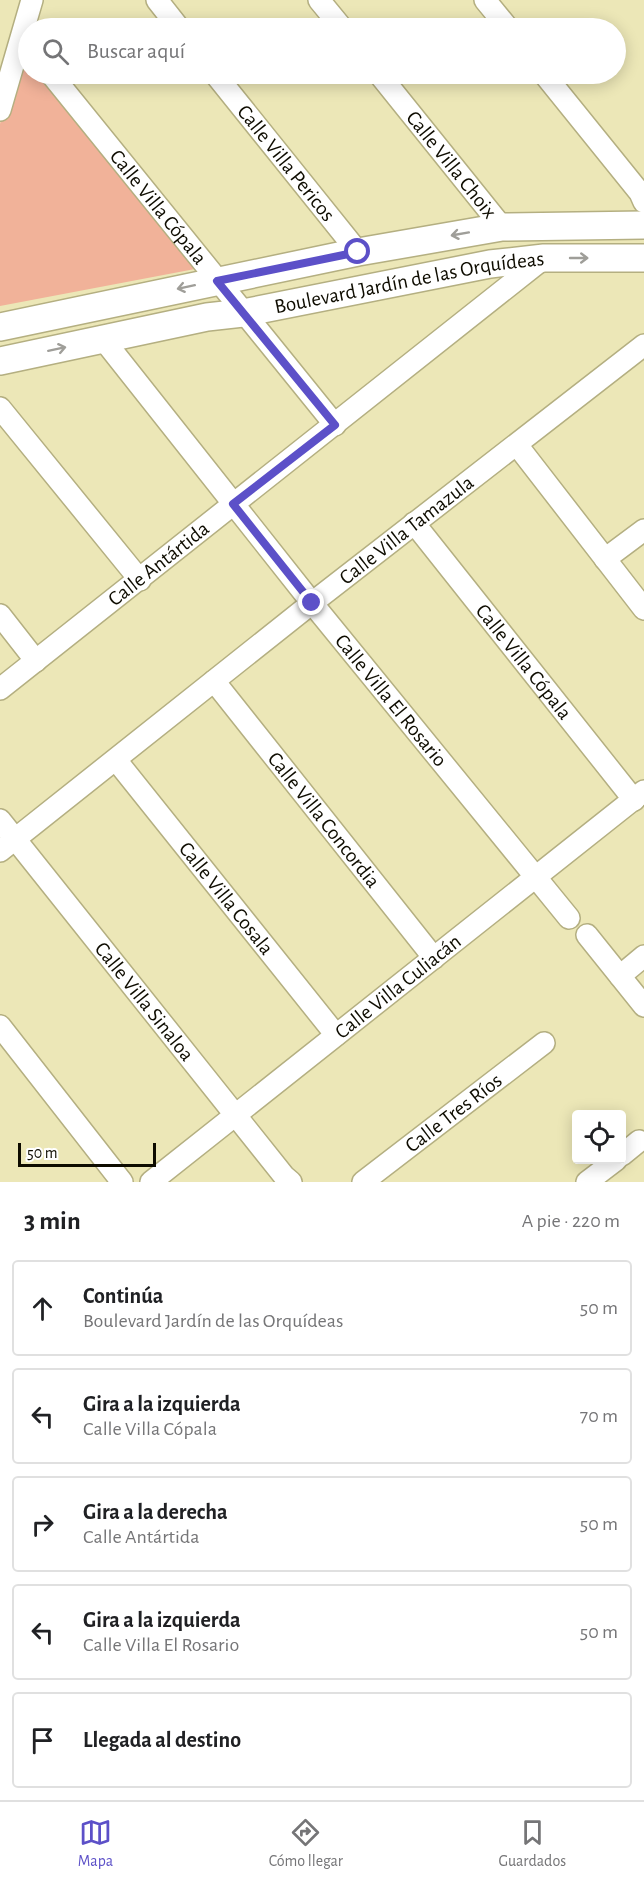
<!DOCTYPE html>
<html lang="es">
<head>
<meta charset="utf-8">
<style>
	:root { --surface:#fff; --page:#f2f2f2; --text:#202124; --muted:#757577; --line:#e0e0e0; --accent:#5c50c8 }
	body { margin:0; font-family:"Alegreya Sans",sans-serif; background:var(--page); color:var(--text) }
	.controls { position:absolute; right:18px; bottom:18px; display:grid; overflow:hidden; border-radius:6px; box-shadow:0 3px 15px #0003 }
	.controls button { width:54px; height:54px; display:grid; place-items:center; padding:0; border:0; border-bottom:2px solid var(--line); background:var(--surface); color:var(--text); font:30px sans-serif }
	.scale { position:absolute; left:18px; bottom:15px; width:138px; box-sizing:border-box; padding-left:6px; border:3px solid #0e0c00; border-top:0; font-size:16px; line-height:21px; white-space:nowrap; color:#0e0c00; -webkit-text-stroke:4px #fff; paint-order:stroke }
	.stop { position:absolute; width:18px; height:18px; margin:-14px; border:4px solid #5c50c8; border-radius:50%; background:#fff }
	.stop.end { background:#5c50c8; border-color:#fff; box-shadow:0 2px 6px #0008 }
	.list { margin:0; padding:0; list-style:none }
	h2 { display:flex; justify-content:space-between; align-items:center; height:78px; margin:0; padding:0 24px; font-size:26px }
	h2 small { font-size:20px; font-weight:400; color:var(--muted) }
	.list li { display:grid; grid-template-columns:39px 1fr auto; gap:18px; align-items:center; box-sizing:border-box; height:96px; margin:0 12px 12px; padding:0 12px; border:2px solid var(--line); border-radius:6px }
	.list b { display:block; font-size:22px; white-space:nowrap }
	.list p { margin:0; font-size:20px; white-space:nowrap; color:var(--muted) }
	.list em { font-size:20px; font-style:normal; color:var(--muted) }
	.icon { flex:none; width:33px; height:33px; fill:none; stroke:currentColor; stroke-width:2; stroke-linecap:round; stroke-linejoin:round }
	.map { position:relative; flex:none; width:644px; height:1182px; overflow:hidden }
	.search { position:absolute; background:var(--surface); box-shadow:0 3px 15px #0003; left:18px; right:18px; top:18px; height:66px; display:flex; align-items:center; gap:15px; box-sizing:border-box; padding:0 21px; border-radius:33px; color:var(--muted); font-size:22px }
	.sheet { height:618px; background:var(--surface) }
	nav { display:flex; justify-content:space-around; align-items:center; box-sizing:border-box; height:84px; border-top:2px solid var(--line); background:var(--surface); font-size:16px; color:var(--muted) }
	nav a { display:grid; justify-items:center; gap:3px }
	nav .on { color:var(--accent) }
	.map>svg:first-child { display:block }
</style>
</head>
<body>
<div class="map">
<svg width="644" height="1182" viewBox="0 0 644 1182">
	<rect width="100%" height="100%" fill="#ece7b7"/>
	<polygon fill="#f1b299" points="21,48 28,57 28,74 41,74 195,269 0,306 0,124"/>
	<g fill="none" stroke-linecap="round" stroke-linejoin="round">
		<g stroke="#b4af81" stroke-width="24">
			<g id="minor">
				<polyline points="157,0 179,28"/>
				<polyline points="319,0 342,28"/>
				<polyline points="485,0 508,28"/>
				<path id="s1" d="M51,74L335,425"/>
				<path id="s2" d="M215,74L358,252"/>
				<path id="s3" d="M379,74L502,227"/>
				<polyline points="544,74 640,193 644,202"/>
				<polyline points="0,110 32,0"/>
				<path id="s4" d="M103,339L312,603L569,918"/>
				<polyline points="0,408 140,580"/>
				<polyline points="517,445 644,609"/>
				<path id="s5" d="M414,523L634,800"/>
				<polyline points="605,559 644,530"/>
				<polyline points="0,615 36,661"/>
				<path id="s6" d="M214,681L434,958"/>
				<path id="s7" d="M0,689L544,258"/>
				<path id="s8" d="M116,760L336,1035"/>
				<path id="s9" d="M0,820L284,1176L291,1182"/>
				<path id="s10" d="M0,851L312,603L644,345"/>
				<polyline points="587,935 644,1006"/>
				<polyline points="620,976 644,956"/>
				<polyline points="0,1026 122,1182"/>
				<polyline points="622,1155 639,1141"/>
				<path id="s11" d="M151,1182L644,791"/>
				<path id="s12" d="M363,1182L544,1043"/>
				<polyline points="587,1182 616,1160"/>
			</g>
		</g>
		<g stroke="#b4af81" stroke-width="30">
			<g id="tertiary">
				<polyline points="0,327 358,252 502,227 644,225"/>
				<path id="s13" d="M0,361L207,317L243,313L490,264L544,258H644"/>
			</g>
		</g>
		<use href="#minor" stroke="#fff" stroke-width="21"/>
		<use href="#tertiary" stroke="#fff" stroke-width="27"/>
	</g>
	<defs><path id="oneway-shaft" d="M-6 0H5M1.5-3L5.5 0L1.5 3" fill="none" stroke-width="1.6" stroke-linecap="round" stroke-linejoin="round" transform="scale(1.5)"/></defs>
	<g stroke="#9f9e99">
		<use href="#oneway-shaft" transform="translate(460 234) rotate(170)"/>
		<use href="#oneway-shaft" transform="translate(579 258)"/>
		<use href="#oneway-shaft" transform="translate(186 287) rotate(168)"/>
		<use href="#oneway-shaft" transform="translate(57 349) rotate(-12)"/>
	</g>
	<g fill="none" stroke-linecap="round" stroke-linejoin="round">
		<polyline stroke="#5c50c8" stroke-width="8" points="312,603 233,504 335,425 217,281 358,252"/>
	</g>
	<g text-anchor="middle" stroke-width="6" stroke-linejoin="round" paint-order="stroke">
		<g font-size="21" fill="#0e0c00" stroke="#fff">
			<text dy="7" stroke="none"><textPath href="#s2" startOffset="114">Calle Villa Pericos</textPath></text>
			<text dy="7" stroke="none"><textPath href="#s3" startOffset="116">Calle Villa Choix</textPath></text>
			<text dy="7" stroke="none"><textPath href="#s1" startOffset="171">Calle Villa Cópala</textPath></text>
			<text dy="7" stroke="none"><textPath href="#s13" startOffset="417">Boulevard Jardín de las Orquídeas</textPath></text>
			<text dy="7" stroke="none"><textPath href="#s10" startOffset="518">Calle Villa Tamazula</textPath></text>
			<text dy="7" stroke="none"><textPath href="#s7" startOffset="202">Calle Antártida</textPath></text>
			<text dy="7" stroke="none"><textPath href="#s5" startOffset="177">Calle Villa Cópala</textPath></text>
			<text dy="7" stroke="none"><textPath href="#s4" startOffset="462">Calle Villa El Rosario</textPath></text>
			<text dy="7" stroke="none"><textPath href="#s6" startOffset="177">Calle Villa Concordia</textPath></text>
			<text dy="7" stroke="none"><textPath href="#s8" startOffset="177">Calle Villa Cosala</textPath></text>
			<text dy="7" stroke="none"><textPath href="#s11" startOffset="315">Calle Villa Culiacán</textPath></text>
			<text dy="7" stroke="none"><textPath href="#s9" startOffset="232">Calle Villa Sinaloa</textPath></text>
			<text dy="7" stroke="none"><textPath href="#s12" startOffset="114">Calle Tres Ríos</textPath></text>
		</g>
	</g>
</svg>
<div class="controls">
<button><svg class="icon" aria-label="locate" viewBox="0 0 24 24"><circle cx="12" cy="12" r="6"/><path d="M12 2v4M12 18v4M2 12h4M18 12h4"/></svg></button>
</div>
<div class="scale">50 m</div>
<div class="stop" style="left:358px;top:252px"></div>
<div class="stop end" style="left:312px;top:603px"></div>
<div class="search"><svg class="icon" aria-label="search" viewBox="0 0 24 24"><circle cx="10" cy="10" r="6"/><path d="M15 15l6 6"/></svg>Buscar aquí</div>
</div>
<section class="sheet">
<h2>3 min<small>A pie · 220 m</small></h2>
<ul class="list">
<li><svg class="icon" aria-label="ahead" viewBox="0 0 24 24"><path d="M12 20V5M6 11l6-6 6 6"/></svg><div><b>Continúa</b><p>Boulevard Jardín de las Orquídeas</p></div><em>50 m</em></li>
<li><svg class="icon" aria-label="left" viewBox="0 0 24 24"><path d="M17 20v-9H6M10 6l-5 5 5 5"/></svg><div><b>Gira a la izquierda</b><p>Calle Villa Cópala</p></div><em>70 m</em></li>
<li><svg class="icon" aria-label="right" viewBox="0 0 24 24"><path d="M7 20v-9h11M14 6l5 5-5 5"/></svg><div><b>Gira a la derecha</b><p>Calle Antártida</p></div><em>50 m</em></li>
<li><svg class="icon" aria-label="left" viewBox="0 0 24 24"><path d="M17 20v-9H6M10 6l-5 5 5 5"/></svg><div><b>Gira a la izquierda</b><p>Calle Villa El Rosario</p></div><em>50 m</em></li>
<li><svg class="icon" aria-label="arrive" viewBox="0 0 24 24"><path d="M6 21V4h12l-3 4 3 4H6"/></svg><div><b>Llegada al destino</b></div></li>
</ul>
</section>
<nav>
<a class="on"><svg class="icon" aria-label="map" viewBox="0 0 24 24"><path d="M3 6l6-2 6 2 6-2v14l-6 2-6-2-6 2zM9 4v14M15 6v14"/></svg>Mapa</a>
<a><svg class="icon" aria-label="directions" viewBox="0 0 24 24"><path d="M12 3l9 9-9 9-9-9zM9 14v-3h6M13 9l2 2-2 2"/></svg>Cómo llegar</a>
<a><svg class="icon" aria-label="saved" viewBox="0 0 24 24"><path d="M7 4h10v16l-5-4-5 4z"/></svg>Guardados</a>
</nav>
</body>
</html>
